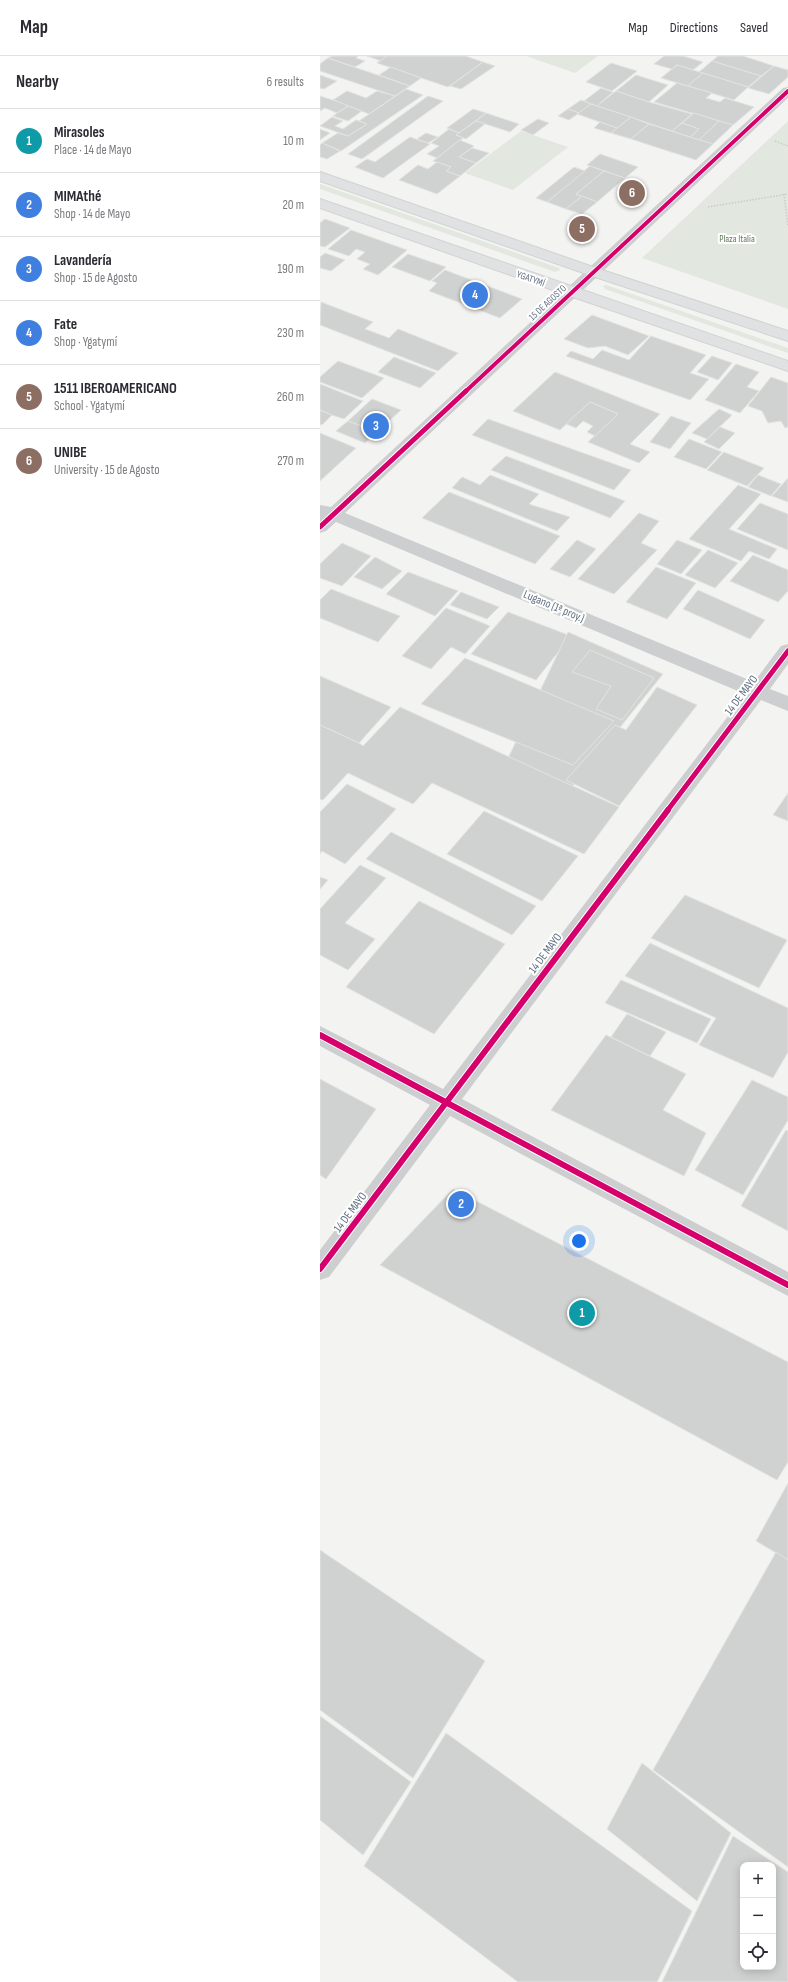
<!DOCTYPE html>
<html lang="en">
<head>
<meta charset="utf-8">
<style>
	:root { --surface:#fff; --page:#f7f7f7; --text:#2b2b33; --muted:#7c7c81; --line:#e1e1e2; --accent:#5b5f69 }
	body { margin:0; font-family:"Sofia Sans Condensed",sans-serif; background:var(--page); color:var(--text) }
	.controls { position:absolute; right:12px; bottom:12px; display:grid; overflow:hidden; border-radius:8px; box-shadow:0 2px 10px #0003 }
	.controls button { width:36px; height:36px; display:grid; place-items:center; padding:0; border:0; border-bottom:1px solid var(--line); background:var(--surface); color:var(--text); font:20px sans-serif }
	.you { position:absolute; left:259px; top:1185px; width:14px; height:14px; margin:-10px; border:3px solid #fff; border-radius:50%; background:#1a73e8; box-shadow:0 0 0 6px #1a73e833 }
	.badge { display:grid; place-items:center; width:26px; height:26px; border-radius:50%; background:var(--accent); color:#fff; font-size:13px; font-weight:700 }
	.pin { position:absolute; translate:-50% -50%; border:2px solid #fff; box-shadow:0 1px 4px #0006 }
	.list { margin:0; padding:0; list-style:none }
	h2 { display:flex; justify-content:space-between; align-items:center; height:52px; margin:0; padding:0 16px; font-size:17px }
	h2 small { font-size:13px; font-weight:400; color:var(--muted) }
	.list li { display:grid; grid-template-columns:26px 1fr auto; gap:12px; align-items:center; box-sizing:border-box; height:64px; padding:0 16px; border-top:1px solid var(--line) }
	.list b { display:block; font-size:15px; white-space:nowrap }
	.list p { margin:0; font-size:13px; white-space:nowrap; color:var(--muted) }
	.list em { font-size:13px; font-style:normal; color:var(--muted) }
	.icon { flex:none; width:22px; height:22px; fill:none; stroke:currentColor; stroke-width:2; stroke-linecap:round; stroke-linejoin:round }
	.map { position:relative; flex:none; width:468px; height:1926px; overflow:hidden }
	header { display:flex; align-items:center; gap:24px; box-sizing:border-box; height:56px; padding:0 20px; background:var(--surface); border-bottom:1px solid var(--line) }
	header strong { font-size:19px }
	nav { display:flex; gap:22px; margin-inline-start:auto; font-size:14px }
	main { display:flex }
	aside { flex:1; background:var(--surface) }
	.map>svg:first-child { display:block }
</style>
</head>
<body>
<header>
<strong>Map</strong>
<nav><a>Map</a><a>Directions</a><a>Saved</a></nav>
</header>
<main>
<aside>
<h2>Nearby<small>6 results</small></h2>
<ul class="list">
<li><span class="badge" style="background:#0f9aa8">1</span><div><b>Mirasoles</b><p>Place · 14 de Mayo</p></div><em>10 m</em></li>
<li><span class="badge" style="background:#3f7fe0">2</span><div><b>MIMAthé</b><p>Shop · 14 de Mayo</p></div><em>20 m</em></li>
<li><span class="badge" style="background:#3f7fe0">3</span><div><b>Lavandería</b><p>Shop · 15 de Agosto</p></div><em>190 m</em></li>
<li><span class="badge" style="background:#3f7fe0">4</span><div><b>Fate</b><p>Shop · Ygatymí</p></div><em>230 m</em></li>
<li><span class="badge" style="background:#8d6e63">5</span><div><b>1511 IBEROAMERICANO</b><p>School · Ygatymí</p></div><em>260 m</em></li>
<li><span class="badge" style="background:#8d6e63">6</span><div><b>UNIBE</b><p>University · 15 de Agosto</p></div><em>270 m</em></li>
</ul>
</aside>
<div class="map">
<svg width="468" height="1926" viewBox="0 0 468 1926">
	<rect width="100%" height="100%" fill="#f3f4f1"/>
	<g fill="#e2e7df">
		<polygon points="206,0 278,0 255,17"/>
		<polygon points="468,65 468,253 322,202"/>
		<polygon points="201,75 248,91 193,134 145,117"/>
		<polygon points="0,128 239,212 240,214 235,216 0,133"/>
		<polygon points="286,229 468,292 468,297 285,233 283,230"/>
	</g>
	<g fill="#d0d1d1" stroke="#e2e3e1" fill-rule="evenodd">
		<polygon points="12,0 38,0 36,2 45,5 35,11 8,2"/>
		<polygon points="47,0 67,0 61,5"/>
		<polygon points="67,0 145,0 163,6 128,31 57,7"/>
		<polygon points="344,0 363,0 383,6 373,14 356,9 352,13 334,8"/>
		<polygon points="398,0 423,0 454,10 441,20 392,5"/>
		<polygon points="8,2 22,7 90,30 75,40 0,15 0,8"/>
		<polygon points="392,5 441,20 428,31 379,16"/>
		<polygon points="163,6 175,10 141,33 130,30"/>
		<polygon points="291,7 317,15 292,35 266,26"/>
		<polygon points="357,9 373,14 383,17 368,30 341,22"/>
		<polygon points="454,10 468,14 468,21 449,38 428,32"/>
		<polygon points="71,11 101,22 90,30 59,19"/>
		<polygon points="383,17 428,31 414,44 368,30"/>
		<polygon points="0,19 17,25 4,33 0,32"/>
		<polygon points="316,19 348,29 329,46 296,35"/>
		<polygon points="357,27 392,37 386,42 400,46 405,42 434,51 413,69 334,46"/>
		<polygon points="281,32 293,36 277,50 264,45"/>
		<polygon points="86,33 103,39 21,95 2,87 18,77 28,80 47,68 39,65"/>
		<polygon points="27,35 46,42 57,35 75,40 49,58 13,44"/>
		<polygon points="296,35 329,46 372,58 352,75 277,50"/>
		<polygon points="0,40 19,46 28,50 17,57 5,52 0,55"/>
		<polygon points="108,40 123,45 42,103 28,98"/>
		<polygon points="261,44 271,48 259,57 248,53"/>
		<polygon points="271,48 277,50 311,61 297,72 257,58"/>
		<polygon points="28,50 42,55 28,65 13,60"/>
		<polygon points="153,53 166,57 139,77 127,72"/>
		<polygon points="248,53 259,57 249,64 238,60"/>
		<polygon points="166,57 199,68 190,76 156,65"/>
		<polygon points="374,57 399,65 379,84 370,81 379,73 362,67"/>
		<polygon points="12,61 23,65 15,70 23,73 36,64 47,68 28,80 0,70"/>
		<polygon points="311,61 329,68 311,83 291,77"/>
		<polygon points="218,63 229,67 213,79 201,74"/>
		<polygon points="156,65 165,68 146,83 136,79"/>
		<polygon points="399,65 413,69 393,88 379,84"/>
		<polygon points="280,66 297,72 291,77 274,72"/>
		<polygon points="362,67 379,73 370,81 352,75"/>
		<polygon points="329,68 370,81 393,88 376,104 311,83"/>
		<polygon points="0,73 10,77 0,84"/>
		<polygon points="129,73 139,77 136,79 143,82 117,102 107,98 119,90 111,87"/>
		<polygon points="106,77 118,81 108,87 97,83"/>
		<polygon points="90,81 110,88 63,122 35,111 47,103 55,106"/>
		<polygon points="140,84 154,90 139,101 156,107 140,120 126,115 131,111 113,105"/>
		<polygon points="2,87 20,95 7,103 0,101 0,89"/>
		<polygon points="152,92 169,97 156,107 139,101"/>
		<polygon points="280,98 318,111 305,122 267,109"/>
		<polygon points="117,106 131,111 126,115 140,120 117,138 79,124 98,109 108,113"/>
		<polygon points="270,110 284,115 256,138 262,140 246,153 227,146"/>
		<polygon points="254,111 265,115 227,146 216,142"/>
		<polygon points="284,115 305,122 277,146 256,138"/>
		<polygon points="262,140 277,146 262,158 246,153"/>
		<polygon points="5,163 30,172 5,191 0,190 0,167"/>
		<polygon points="31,174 87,194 58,219 43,213 50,208 37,203 45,196 36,193 29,200 8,193"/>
		<polygon points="5,197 25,204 11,215 0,212 0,201"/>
		<polygon points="88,198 126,211 110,225 72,211"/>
		<polygon points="125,214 202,243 180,262 109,235 117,227 112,225"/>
		<polygon points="1,246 53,266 45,273 69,282 78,273 138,297 118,315 0,269"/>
		<polygon points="272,259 329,280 308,299 285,290 268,292 244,283"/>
		<polygon points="331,280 386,299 370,317 389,323 370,344 246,300 251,295 273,303 282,294 309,304"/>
		<polygon points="392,300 412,307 398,324 377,316"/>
		<polygon points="74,301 116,317 100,332 58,316"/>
		<polygon points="18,305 64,322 42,342 0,326 0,321"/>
		<polygon points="416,308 439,316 427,331 439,335 420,357 385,344"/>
		<polygon points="235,316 340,358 310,388 330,396 319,407 268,386 298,358 270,346 240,374 193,355"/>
		<polygon points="451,321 468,327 468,371 465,372 461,365 448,367 442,355 428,350"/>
		<polygon points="0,328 43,345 24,363 12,359 0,354"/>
		<polygon points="52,343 81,354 57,376 28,365"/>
		<polygon points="270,346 298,358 275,380 267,376 273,370 263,365 256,372 246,368"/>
		<polygon points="399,353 412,359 387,383 372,377"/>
		<polygon points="0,354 12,359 2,369 0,368"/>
		<polygon points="351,360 371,367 350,393 330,386"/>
		<polygon points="168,363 311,414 294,434 152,379"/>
		<polygon points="28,365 57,376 45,387 16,375"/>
		<polygon points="400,371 415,377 399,393 384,386"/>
		<polygon points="0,377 36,392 0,425"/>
		<polygon points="369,383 402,396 386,413 354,401"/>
		<polygon points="404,396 444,412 427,430 387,414"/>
		<polygon points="186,400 305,445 290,462 171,414"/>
		<polygon points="170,419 219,438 209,448 250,461 237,475 132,432 142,421 160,429"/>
		<polygon points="438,419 461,428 451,440 428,431"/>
		<polygon points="468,422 468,446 452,440"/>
		<polygon points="418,429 441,438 409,473 457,493 449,503 429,495 421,505 369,483"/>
		<polygon points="129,436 240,480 215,508 102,462"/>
		<polygon points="440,447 468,458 468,494 417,473"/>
		<polygon points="319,457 339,465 321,487 337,494 294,538 258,523"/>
		<polygon points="257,484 276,493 250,521 230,513"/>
		<polygon points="357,484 382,494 361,518 337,508"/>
		<polygon points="22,487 51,500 22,530 0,522 0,508"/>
		<polygon points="388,494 418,507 395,532 365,519"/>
		<polygon points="433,499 468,514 468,535 458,546 410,525"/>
		<polygon points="55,501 82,515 62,533 34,521"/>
		<polygon points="336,511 376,527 347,563 306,546"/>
		<polygon points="88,516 138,535 115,560 66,538"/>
		<polygon points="11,533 80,560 58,586 0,562 0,544"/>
		<polygon points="378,534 445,564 430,583 363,553"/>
		<polygon points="141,536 179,551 167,563 130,549"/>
		<polygon points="126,552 170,570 145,598 131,591 111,613 82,600"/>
		<polygon points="188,556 251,580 216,624 151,598"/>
		<polygon points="248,576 343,618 243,742 182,715"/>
		<polygon points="270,594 334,622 302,664 276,653 291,630 252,616"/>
		<polygon points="145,602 294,665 253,709 101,648"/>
		<polygon points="0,620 71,651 39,687 0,669"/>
		<polygon points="337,631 377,649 299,750 246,724 295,669 306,674"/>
		<polygon points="80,651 299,751 264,798 112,727 93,748 28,717 3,744 0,743 0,669 39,687 43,690"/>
		<polygon points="27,728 76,753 25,808 2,795 0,798 0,756"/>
		<polygon points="468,737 468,765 453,759"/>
		<polygon points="164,755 258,800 222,845 127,798"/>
		<polygon points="71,776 216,850 192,879 46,803"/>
		<polygon points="40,809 66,822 25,867 55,883 28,914 0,899 0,853"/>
		<polygon points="0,821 8,824 0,833"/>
		<polygon points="365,839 467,884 439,932 331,882"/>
		<polygon points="99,845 185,888 114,978 26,931"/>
		<polygon points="330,887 468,952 468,996 453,1022 379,989 396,962 305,920"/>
		<polygon points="301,924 391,963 377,987 285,947"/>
		<polygon points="307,958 346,976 330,1000 291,981"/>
		<polygon points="286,979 366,1018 343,1054 386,1077 364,1120 231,1054"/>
		<polygon points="0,1023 56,1053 6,1123 0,1119"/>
		<polygon points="432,1024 468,1041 468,1064 423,1139 375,1114"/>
		<polygon points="466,1074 468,1075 468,1175 421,1150"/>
		<polygon points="133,1133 468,1306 468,1406 457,1424 60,1209"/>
		<polygon points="468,1427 468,1504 436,1485"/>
		<polygon points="0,1494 165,1605 93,1722 0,1654"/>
		<polygon points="456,1496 468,1504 468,1811 333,1714"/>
		<polygon points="0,1660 91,1726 43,1799 0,1764"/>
		<polygon points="126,1677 372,1855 337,1926 198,1926 44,1810"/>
		<polygon points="322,1707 411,1777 377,1845 287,1773"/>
		<path d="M413,1780L468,1816V1926H342ZM423,1809H453V1911H423Z"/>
	</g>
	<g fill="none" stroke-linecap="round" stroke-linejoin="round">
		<g stroke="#d1d2d2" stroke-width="2">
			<g id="primary">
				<polygon points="0,116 279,213 468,275 468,285 269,219 0,125"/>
				<polygon points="0,143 468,305 468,315 247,239 0,152"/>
			</g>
		</g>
		<g stroke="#cbcbcc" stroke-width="1.5" stroke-dasharray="1.5 1.5" stroke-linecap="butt">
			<polyline points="455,85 468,90"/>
			<polyline points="464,138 468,170"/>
			<polyline points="388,151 468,138"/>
		</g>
		<polygon fill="#cdcecf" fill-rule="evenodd" points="468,31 468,42 25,457 434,626 461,590 468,588 468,608 450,633 468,640 468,655 441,644 142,1043 468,1216 468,1240 130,1060 9,1221 0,1224 0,1194 110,1049 0,990 0,970 123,1033 425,638 16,466 6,475 0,477 0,449 11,451 463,32"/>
		<use href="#primary" fill="#e0e1e2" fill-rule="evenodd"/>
		<g stroke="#fff" stroke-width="5.5">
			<polyline id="cycleway-far2" points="145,336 468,35"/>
		</g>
		<g stroke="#fff" stroke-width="7">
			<g id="cycleway-far1">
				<polyline points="0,471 146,335"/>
				<polyline points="347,755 468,595"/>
			</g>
		</g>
		<g stroke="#fff" stroke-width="8">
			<g id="cycleway">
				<polyline points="0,979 468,1229"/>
				<polyline points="0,1213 348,754"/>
			</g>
		</g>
		<use href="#cycleway-far2" stroke="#d6006c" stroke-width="4"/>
		<use href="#cycleway-far1" stroke="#d6006c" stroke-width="5"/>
		<use href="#cycleway" stroke="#d6006c" stroke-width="6"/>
	</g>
	<g text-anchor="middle" stroke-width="4" stroke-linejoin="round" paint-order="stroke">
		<g font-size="10" fill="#637a61" stroke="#fff">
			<text x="417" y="186">Plaza Italia</text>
		</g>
		<g font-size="10" fill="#627183" stroke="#fff">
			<text transform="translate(211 222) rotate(20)" y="4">YGATYMÍ</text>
			<text transform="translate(227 246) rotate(-43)" y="4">15 DE AGOSTO</text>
		</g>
		<g font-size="12" fill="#627183" stroke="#fff">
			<text transform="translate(234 550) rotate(23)" y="4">Lugano (1ª proy.)</text>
			<text transform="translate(421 639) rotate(-53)" y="4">14 DE MAYO</text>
			<text transform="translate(225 897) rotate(-53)" y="4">14 DE MAYO</text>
			<text transform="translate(30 1156) rotate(-53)" y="4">14 DE MAYO</text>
		</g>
	</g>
</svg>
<div class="controls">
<button>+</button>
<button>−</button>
<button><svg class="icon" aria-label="locate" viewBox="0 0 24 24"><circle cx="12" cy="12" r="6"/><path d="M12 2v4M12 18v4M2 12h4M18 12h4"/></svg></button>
</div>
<div class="you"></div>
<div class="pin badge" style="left:262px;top:1257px;background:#0f9aa8">1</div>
<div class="pin badge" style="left:141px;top:1148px;background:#3f7fe0">2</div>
<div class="pin badge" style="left:56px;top:370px;background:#3f7fe0">3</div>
<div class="pin badge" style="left:155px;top:239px;background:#3f7fe0">4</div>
<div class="pin badge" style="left:262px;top:173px;background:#8d6e63">5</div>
<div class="pin badge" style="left:312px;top:137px;background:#8d6e63">6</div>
</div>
</main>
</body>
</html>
